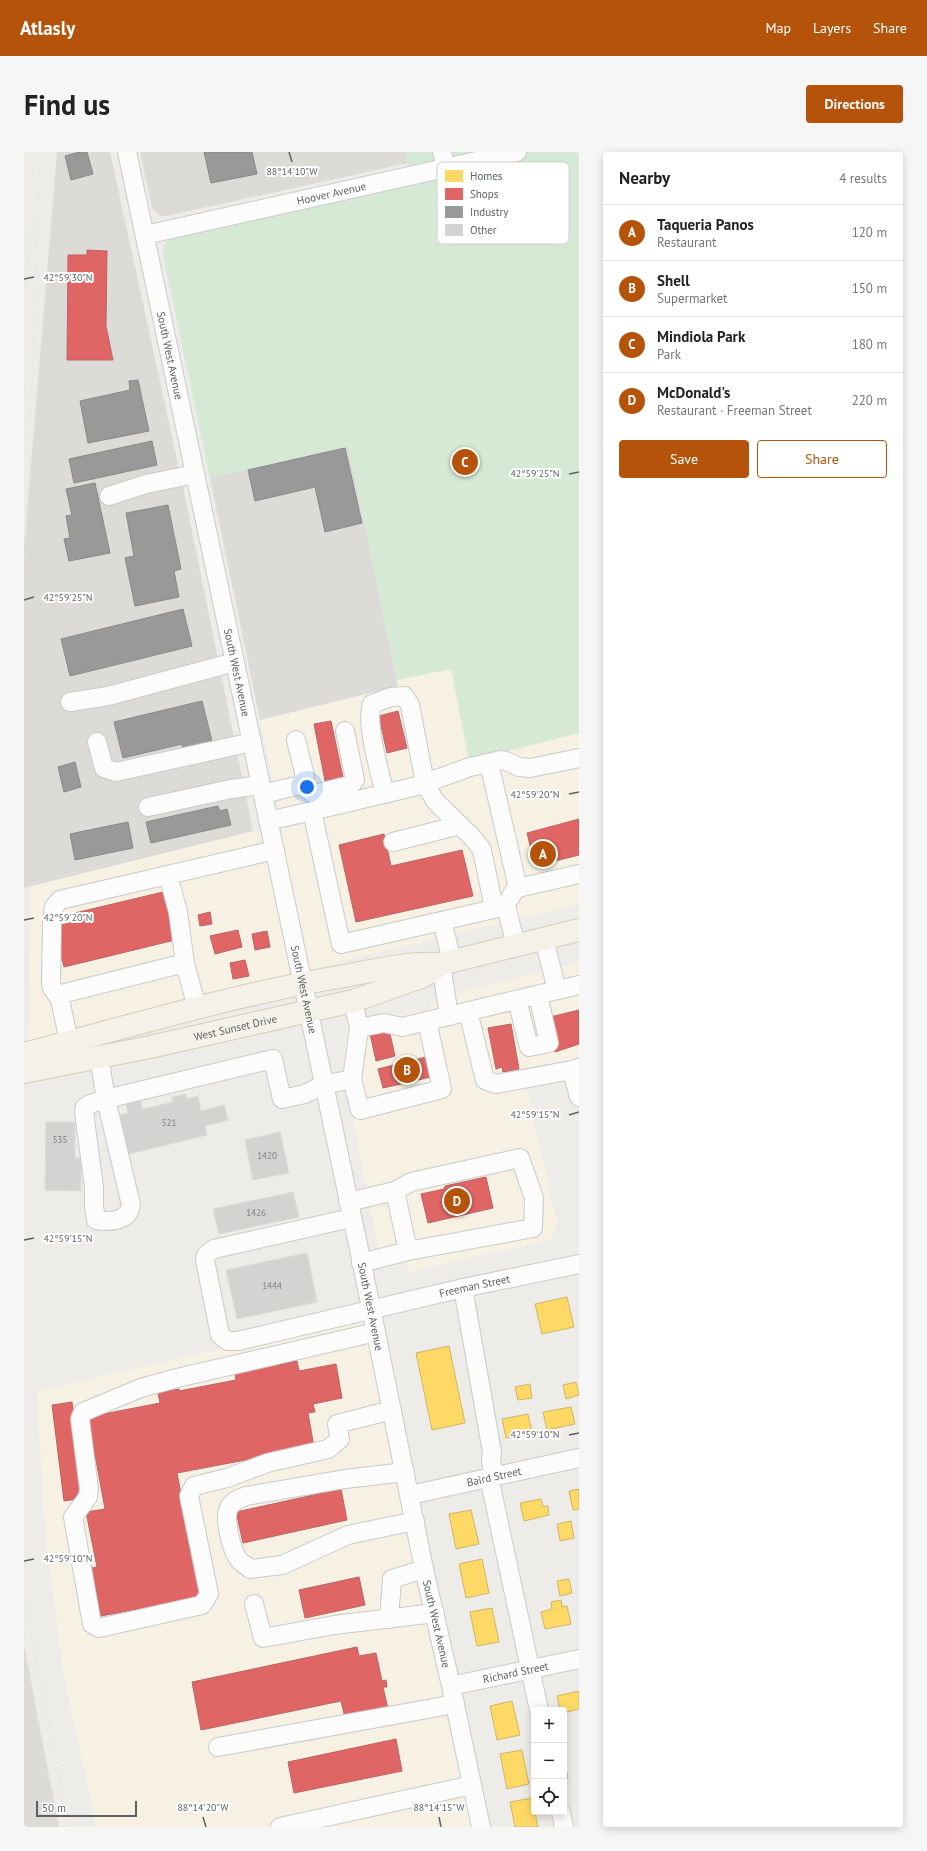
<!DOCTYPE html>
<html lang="en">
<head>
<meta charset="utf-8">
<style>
	:root { --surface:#fff; --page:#f6f6f6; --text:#222; --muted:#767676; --line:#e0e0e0; --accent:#b45309 }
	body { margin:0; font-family:"PT Sans",sans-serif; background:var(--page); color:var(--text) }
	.controls { position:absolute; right:12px; bottom:12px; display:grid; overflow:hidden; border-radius:4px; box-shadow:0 2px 10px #0003 }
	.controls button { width:36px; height:36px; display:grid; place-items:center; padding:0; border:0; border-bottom:1px solid var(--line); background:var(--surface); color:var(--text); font:20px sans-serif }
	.scale { position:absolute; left:12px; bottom:10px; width:101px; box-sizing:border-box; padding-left:4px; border:2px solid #5d6166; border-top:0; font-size:11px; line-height:14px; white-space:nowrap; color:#5d6166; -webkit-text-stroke:3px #fff; paint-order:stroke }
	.you { position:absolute; left:283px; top:635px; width:14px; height:14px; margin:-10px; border:3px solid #fff; border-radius:50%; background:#1a73e8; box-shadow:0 0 0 6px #1a73e833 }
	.badge { display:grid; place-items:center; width:26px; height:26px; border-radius:50%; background:var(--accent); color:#fff; font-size:13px; font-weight:700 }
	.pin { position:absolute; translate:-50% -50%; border:2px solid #fff; box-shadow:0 1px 4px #0006 }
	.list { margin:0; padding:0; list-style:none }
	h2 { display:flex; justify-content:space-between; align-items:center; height:52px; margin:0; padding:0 16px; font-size:17px }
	h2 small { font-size:13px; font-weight:400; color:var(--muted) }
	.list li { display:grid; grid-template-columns:26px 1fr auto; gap:12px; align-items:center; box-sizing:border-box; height:56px; padding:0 16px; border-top:1px solid var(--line) }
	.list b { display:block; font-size:15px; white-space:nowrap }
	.list p { margin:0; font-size:13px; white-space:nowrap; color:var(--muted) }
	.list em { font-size:13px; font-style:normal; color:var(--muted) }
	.actions { display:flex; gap:8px; padding:12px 16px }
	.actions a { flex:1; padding:9px 0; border:1px solid var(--accent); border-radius:4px; text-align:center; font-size:14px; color:var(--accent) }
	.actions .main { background:var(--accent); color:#fff }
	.icon { flex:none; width:22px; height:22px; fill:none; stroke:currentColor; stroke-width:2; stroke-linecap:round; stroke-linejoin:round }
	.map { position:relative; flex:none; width:555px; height:1675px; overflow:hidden; border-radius:4px }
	header { display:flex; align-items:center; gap:24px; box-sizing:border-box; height:56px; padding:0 20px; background:var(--accent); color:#fff }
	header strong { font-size:19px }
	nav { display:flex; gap:22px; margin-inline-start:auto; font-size:14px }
	.intro { display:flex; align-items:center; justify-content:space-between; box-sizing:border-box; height:96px; padding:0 24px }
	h1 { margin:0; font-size:28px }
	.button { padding:10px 18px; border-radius:4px; background:var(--accent); color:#fff; font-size:14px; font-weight:700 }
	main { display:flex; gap:24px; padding:0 24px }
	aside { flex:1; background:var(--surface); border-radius:4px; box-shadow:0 2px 10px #0003 }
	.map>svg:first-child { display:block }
</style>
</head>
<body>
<header>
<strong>Atlasly</strong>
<nav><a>Map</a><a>Layers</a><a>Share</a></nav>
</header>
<div class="intro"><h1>Find us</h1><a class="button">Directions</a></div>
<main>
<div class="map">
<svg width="555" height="1675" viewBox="0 0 555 1675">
	<rect width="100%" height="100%" fill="#edece8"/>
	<g fill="#f6f1e2">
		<polygon points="427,517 445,609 555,581 555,752 249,826 4,890 7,734 258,672 236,568 374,534 373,528"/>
		<polygon points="555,811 555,905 507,916 510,932 502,934 533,1071 526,1088 384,1120 381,1107 358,1112 319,921 323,868 404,859 412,845"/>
		<polygon points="346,1163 455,1675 72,1675 39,1518 21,1382 13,1239"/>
	</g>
	<g fill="#dddbd8">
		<polygon points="33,0 86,0 159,335 229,679 0,736 0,396"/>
		<polygon points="116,0 381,0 384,11 142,64 135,63 128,56"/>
		<polygon points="324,293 374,534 236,568 186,326"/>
		<polygon points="0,1492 14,1566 35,1675 0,1675"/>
	</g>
	<path fill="#d6e9d4" d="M381,0H555V581L445,609L427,517L373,528L324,294L186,326L139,103C138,92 143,90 151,85L388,32Z"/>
	<g fill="#ffd966" stroke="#ceb566">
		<polygon points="543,1145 550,1175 518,1182 511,1152"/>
		<polygon points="425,1194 441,1271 408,1278 392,1201"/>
		<polygon points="552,1230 555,1243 542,1247 539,1233"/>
		<polygon points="506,1232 508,1246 494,1248 491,1235"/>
		<polygon points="547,1255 551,1272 523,1278 519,1260"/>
		<polygon points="504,1262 508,1280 482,1286 478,1267"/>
		<polygon points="555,1337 555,1357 549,1358 545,1339"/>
		<polygon points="517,1347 519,1355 524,1354 525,1363 500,1369 496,1351"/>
		<polygon points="447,1358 455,1392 432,1397 425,1362"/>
		<polygon points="547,1369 550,1386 536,1389 533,1372"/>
		<polygon points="458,1407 465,1441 442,1446 435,1412"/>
		<polygon points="545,1427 548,1441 536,1444 533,1429"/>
		<polygon points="537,1448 538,1455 543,1454 547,1472 521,1477 517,1460 528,1457 527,1450"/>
		<polygon points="468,1456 475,1490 453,1494 446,1460"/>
		<polygon points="555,1539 555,1557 540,1561 540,1558 536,1558 533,1544"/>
		<polygon points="488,1549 496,1583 473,1588 466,1554"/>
		<polygon points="498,1598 505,1632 483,1637 476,1602"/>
		<polygon points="540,1608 544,1626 540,1627"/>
		<polygon points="508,1646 514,1675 491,1675 486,1650"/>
	</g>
	<g fill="#e06666" stroke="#b96466">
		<polygon points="63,98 83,99 82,174 89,208 43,208 44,103 63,103"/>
		<polygon points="374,559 383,596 363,601 355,564"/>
		<polygon points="307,569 320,630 302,634 290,572"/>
		<polygon points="555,667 555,703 511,714 503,681"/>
		<polygon points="360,682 367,714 438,698 449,744 332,770 315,693"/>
		<polygon points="139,740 151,788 40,815 30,775 53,769 51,761"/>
		<polygon points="186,760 188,772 176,774 174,763"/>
		<polygon points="214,778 218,795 191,802 186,784"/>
		<polygon points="243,779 246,795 231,798 228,782"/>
		<polygon points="221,808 225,824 209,827 206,811"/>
		<polygon points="555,858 555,892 531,900 522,866"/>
		<polygon points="487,872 495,917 479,920 478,915 472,917 464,876"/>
		<polygon points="364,873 371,904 352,909 345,877"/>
		<polygon points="402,905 407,925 359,936 354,917"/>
		<polygon points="462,1025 469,1056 404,1071 397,1042 420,1037 421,1034"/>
		<polygon points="273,1209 275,1219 312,1212 318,1246 289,1252 291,1260 284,1261 290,1295 153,1321 177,1445 77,1464 68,1416 73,1415 62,1360 81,1357 64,1265 136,1251 134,1241 155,1237 155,1239 212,1228 211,1221"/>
		<polygon points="48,1250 59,1340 53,1340 54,1347 40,1349 28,1253"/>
		<polygon points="317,1337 323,1368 219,1391 212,1360"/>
		<polygon points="335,1425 341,1453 281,1466 275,1438"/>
		<polygon points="333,1495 335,1504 352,1501 358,1529 362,1528 363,1535 359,1535 364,1557 321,1566 317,1549 177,1578 168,1530"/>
		<polygon points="372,1587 378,1619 270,1641 264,1610"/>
	</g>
	<g fill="#999" stroke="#87888a">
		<polygon points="56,0 63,0 69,22 47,28 41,4"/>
		<polygon points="180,0 228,0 233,22 187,31"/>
		<polygon points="114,228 125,279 64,291 56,249 106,238 105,229"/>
		<polygon points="128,289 133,313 50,331 45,307"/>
		<polygon points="321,296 338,371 301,380 291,335 231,349 224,318"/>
		<polygon points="71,331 86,401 45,409 40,387 46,386 42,364 48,363 42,337"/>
		<polygon points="144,353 157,417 150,419 155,445 111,454 101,406 110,404 102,361"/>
		<polygon points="159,457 168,494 46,524 37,487"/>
		<polygon points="178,549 189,593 160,600 158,592 99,606 90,570"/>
		<polygon points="51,610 57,635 40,640 34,615"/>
		<polygon points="194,654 196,659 203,657 207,673 127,691 122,670"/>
		<polygon points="104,670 109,696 51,708 46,682"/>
	</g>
	<g fill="#d4d3d1" stroke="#dcdbd7">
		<polygon points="162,942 163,947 174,944 177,959 200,953 204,968 181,974 183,983 105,1002 96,963 104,961 102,952 116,948 119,957 149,950 148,945"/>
		<polygon points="22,970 51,970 51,1006 57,1006 57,1039 21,1038"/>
		<polygon points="256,980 265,1021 229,1028 221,988"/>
		<polygon points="269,1040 275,1065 195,1082 189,1057"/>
		<polygon points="283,1101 293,1150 213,1167 202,1118"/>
	</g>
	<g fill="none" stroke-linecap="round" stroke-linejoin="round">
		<g stroke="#c9caca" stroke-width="20">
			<g id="minor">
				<path id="s1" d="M103,0L336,1102L400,1417L427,1534L457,1675"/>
				<polyline points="418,0 422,16"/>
				<path id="s2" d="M121,83L493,0"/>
				<polyline points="85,344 122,332 171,322"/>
				<polyline points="46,550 84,544 211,510"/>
				<polyline points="73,590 80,616 92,620 228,590"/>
				<polyline points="465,611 494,736"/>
				<polyline points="276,633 290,642 327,633 331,628 321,579"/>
				<polyline points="239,642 276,633 281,624 272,588"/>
				<path d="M361,642C356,621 341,571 348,552L367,545L380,544L386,553L401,631L411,649L449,686L458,698L470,756"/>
				<polyline points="124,655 207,637 237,633"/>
				<polyline points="288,659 393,634 446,615 477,608 482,609 495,615 506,616 555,606"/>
				<polyline points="244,669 288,659 317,792 418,769 428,809"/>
				<polyline points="369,690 436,673"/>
				<polyline points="144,723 154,760 161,811"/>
				<polyline points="486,746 490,739 494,736 555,722"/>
				<polyline points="418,769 482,754 492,794"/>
				<polyline points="520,787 533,838"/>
				<polyline points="417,812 425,864"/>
				<polyline points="36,847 28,836 27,832 28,770 30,755 36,748 251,698"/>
				<polyline points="493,848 505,895 525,891 514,843"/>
				<polyline points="329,849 335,876 360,871 378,875 555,833"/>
				<polyline points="444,859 461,928 472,932 548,918"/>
				<polyline points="45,890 36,847 41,841 161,811 173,856"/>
				<polyline points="75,905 82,947 249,907 258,947 281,942 299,933 328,927 335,876"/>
				<polyline points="555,916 548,918 555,945"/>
				<polyline points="328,927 336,958 418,937 403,869"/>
				<path d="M82,947L107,1053C104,1070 87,1070 72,1068L70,1054V1035L60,960L61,955L66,952Z"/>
				<polyline points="324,1050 371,1039 387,1030 496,1006 510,1046 509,1076 384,1099 371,1039"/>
				<path id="s3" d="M327,1066L190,1097L182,1103L181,1108L196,1183L204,1189H214L439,1136L555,1112"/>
				<polyline points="337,1111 384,1099"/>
				<polyline points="439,1136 468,1300 467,1309 470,1324"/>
				<polyline points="352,1180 153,1226 117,1236 59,1260 56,1267 65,1337 64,1345 49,1365 68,1472 75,1476 178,1453 185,1442 165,1344 170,1334 203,1326 243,1311 304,1297 316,1287 313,1272 368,1258"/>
				<path d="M381,1320L321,1327L222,1344C215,1347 208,1349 205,1356C199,1366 208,1401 216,1409C219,1412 223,1414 226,1417L258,1413L324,1383L391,1369"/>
				<polyline points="465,1325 515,1558"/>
				<path id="s4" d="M386,1343L555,1306"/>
				<polyline points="230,1452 239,1486 310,1473 411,1461"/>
				<polyline points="365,1467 368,1427 400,1417"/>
				<path id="s5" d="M427,1534L555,1507"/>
				<polyline points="194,1595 431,1552"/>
				<polyline points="537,1660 540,1675"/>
				<polyline points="256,1675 448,1633"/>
			</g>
		</g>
		<g stroke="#d4ccb6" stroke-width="24">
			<g id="major">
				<path d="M0,902C104,875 208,843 315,825C348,819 383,810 417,812L555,778"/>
				<path id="s6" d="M0,920L126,895L329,849L400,824L416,813"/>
			</g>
		</g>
		<use href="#minor" stroke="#fcfcfc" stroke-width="18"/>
		<use href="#major" stroke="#f3f1e8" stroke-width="22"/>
		<g stroke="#e3e3e3" stroke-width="3" stroke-dasharray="1 5" stroke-linecap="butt">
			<polyline points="0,142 8,76"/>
			<polyline points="0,443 16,0"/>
			<polyline points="0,1445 45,1675"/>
		</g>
	</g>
	<path fill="none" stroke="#5d6166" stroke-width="1.5" d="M265,0L268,10M0,127L10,125M545,322L555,320M0,448L10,445M545,642L555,640M0,768L10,766M545,963L555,960M0,1088L10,1086M545,1283L555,1281M0,1409L10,1407M179,1665L182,1675M415,1665L417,1675"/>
	<g text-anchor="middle" stroke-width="4" stroke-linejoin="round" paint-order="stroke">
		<g font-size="9" fill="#7c7f82">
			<text x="145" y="974">521</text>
			<text x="36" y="991">535</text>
			<text x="243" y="1007">1420</text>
			<text x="232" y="1064">1426</text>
			<text x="248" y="1137">1444</text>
		</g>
		<g font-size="11" fill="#5d6166" stroke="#fff">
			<text dy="4" stroke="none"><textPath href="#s2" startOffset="191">Hoover Avenue</textPath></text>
			<text dy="4" stroke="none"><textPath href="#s1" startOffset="208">South West Avenue</textPath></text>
			<text dy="4" stroke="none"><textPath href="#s1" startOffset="532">South West Avenue</textPath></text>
			<text dy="4" stroke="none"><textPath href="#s1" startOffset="856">South West Avenue</textPath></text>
			<text dy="4" stroke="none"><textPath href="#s6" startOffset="216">West Sunset Drive</textPath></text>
			<text dy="4" stroke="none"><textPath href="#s3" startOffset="495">Freeman Street</textPath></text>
			<text dy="4" stroke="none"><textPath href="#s1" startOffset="1180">South West Avenue</textPath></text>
			<text dy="4" stroke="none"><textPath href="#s4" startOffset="86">Baird Street</textPath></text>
			<text dy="4" stroke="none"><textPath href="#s1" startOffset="1504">South West Avenue</textPath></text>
			<text dy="4" stroke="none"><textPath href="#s5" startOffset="66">Richard Street</textPath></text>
		</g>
	</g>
	<rect x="413" y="10" width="132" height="82" rx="6" fill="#fff" stroke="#ced0d1" stroke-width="1"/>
	<rect x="421" y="18" width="18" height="12" fill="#ffd966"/>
	<rect x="421" y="36" width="18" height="12" fill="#e06666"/>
	<rect x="421" y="54" width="18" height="12" fill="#999"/>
	<rect x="421" y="72" width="18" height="12" fill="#d4d3d1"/>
	<g font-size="11" fill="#5d6166">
		<text x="446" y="28">Homes</text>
		<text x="446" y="46">Shops</text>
		<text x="446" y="64">Industry</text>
		<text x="446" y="82">Other</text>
	</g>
	<g font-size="10" text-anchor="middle" fill="#5d6166" stroke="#fff" stroke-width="4" stroke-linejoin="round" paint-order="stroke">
		<text x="268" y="23">88°14'10"W</text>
		<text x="44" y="129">42°59'30"N</text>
		<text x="511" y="325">42°59'25"N</text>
		<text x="44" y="449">42°59'25"N</text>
		<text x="511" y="646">42°59'20"N</text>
		<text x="44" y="769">42°59'20"N</text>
		<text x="511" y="966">42°59'15"N</text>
		<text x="44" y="1090">42°59'15"N</text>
		<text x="511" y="1286">42°59'10"N</text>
		<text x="44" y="1410">42°59'10"N</text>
		<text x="179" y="1659">88°14'20"W</text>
		<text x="415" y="1659">88°14'15"W</text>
	</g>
</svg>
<div class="controls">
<button>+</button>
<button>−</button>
<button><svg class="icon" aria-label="locate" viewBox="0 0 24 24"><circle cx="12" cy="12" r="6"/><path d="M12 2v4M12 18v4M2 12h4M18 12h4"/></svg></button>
</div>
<div class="scale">50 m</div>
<div class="you"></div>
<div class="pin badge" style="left:519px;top:702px">A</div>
<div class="pin badge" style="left:383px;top:918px">B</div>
<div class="pin badge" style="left:441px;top:310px">C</div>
<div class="pin badge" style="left:433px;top:1049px">D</div>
</div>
<aside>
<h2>Nearby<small>4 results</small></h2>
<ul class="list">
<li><span class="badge">A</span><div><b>Taqueria Panos</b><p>Restaurant</p></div><em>120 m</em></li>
<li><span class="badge">B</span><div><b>Shell</b><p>Supermarket</p></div><em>150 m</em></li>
<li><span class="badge">C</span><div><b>Mindiola Park</b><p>Park</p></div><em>180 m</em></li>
<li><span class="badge">D</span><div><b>McDonald's</b><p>Restaurant · Freeman Street</p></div><em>220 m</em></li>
</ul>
<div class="actions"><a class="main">Save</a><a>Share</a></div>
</aside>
</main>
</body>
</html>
